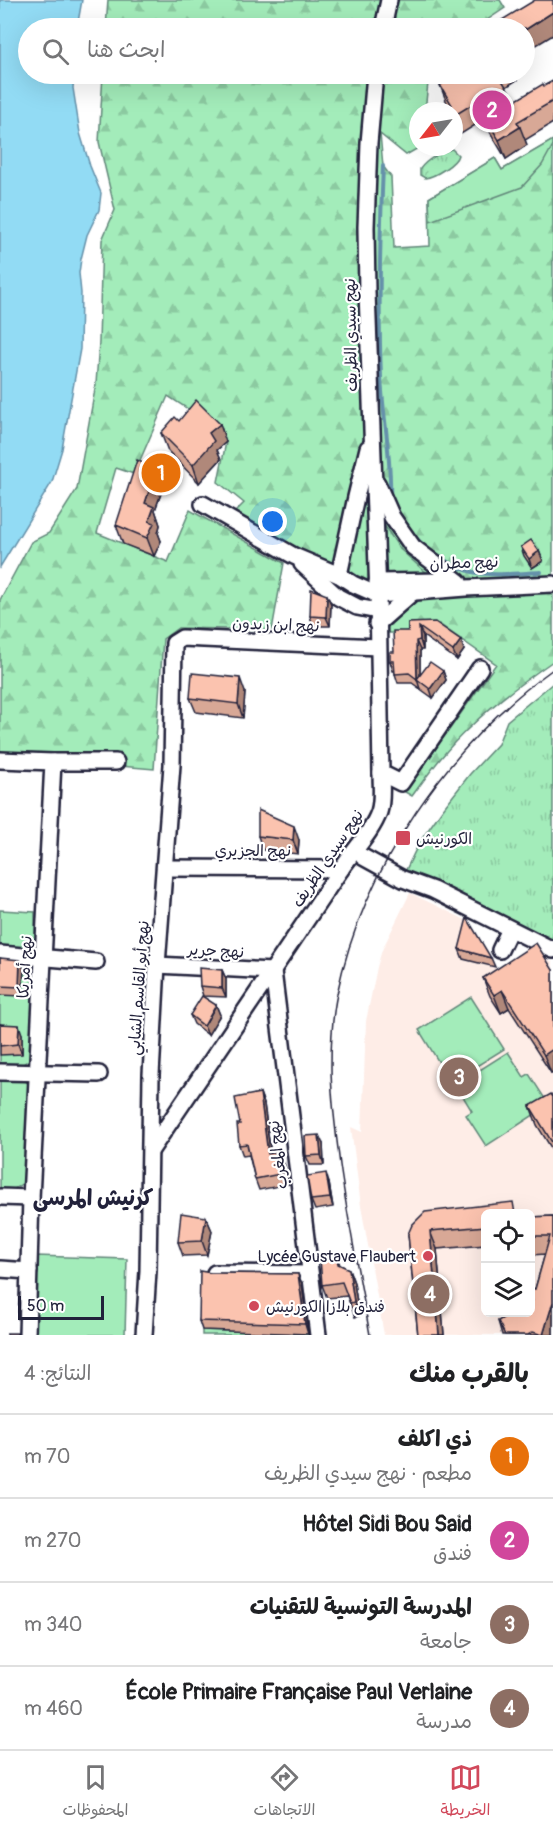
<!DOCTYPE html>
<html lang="ar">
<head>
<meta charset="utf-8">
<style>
	:root { --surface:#fff; --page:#f2f2f2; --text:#202124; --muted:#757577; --line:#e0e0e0; --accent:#d1495b }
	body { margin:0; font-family:Pangolin,"Playpen Sans Arabic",sans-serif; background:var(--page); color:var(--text); direction:rtl }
	.controls { position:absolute; right:18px; bottom:18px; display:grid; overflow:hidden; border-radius:9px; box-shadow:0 6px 24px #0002 }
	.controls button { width:54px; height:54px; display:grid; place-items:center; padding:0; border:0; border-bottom:2px solid var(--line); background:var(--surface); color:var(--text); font:30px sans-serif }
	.compass { position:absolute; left:409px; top:102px; width:54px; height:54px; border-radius:50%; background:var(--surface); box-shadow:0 6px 24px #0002; rotate:239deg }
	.scale { position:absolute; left:18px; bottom:15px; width:86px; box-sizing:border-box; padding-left:6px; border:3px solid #22223b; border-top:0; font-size:16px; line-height:21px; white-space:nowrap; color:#22223b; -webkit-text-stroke:4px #fff; paint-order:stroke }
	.you { position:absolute; left:273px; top:522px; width:21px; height:21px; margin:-15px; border:4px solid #fff; border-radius:50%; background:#1a73e8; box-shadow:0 0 0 9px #1a73e833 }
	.badge { display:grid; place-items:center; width:39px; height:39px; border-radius:50%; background:var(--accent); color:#fff; font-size:20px; font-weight:700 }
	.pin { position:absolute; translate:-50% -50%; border:3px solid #fff; box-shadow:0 2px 6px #0006 }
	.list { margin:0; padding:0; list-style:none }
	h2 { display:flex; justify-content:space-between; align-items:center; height:78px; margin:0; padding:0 24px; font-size:26px }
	h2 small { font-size:20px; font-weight:400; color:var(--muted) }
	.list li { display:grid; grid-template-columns:39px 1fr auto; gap:18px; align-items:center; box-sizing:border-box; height:84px; padding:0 24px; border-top:2px solid var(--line) }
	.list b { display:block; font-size:22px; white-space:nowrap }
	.list p { margin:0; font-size:20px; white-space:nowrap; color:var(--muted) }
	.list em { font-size:20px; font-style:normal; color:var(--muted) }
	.icon { flex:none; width:33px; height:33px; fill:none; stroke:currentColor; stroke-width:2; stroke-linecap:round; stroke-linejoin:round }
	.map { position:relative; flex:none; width:553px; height:1335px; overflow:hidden; direction:ltr }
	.search { position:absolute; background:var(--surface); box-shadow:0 6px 24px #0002; left:18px; right:18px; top:18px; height:66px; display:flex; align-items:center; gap:15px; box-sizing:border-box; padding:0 21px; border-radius:33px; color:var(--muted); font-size:22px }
	.sheet { height:414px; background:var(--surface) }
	nav { display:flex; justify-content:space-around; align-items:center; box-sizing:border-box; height:84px; border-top:2px solid var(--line); background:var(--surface); font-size:16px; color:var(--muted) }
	nav a { display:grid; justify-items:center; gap:3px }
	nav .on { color:var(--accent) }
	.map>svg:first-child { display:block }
</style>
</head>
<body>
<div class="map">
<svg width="553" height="1335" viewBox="0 0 553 1335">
	<defs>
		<pattern id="grass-tufts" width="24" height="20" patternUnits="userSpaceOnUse" patternTransform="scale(1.5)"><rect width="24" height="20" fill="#a3ecba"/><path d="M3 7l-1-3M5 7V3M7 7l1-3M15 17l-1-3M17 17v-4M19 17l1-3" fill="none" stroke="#8ccaa1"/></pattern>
		<pattern id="forest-firs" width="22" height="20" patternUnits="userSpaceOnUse" patternTransform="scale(1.5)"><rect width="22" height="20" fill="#a3ecba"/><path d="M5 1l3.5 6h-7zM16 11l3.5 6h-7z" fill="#8ccaa1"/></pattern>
	</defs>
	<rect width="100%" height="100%" fill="#fff"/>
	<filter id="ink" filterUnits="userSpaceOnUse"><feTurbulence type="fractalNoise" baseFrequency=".0167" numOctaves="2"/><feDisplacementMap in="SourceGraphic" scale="12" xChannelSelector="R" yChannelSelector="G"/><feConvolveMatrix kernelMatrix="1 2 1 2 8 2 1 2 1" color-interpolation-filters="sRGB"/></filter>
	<g filter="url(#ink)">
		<path fill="#feede7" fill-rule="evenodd" d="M410,893L470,922L471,927L506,985L547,959L553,962V1335H384L361,1206L351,1127L362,1132L366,1021L377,967L382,950ZM486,1214H530V1312H486Z"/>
		<g fill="url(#grass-tufts)" stroke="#62877a" stroke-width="1.5">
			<path d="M452,149L458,155C456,164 434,177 425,178L420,175V169C426,160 442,151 452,149Z"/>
			<polygon points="365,479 447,584 382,633 370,585 347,575 346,564"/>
			<polygon points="553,683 553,944 405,872 419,843 442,810 470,774 498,744 507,721"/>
		</g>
		<g fill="url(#forest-firs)" stroke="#62877a" stroke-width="1.5">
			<polygon points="108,0 500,0 505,8 475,28 106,28"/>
			<path d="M103,74H431L428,83L425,111H418V147H420L406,155L380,134L383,166L391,177L394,248L430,246L429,198L495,158L502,170L553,140V661C524,681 494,703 469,728C447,748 429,773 412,796L405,792L496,664L439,624L399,633H382L389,610L446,584L423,570L400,549L379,518L365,480L346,564L347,575L294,552L233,514L244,503L218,482L226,442L202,418L168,396L134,474L116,468L97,533L168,562L190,510L284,563L272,630L178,628L163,639L154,769L50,760L40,753L0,752V600L31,542L49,533L77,489L96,384L99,342L102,240L115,210L99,142Z"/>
		</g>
		<g fill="#a3ecba" stroke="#62877a" stroke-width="1.5">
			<polygon points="553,140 553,145 542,165 522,187 430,221 429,198 495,158 502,170"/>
			<polygon points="0,910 35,912 35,941 27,949 0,947"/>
			<polygon points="0,960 26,962 35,975 30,1059 20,1066 0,1065"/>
			<polygon points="471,997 504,1049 451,1082 419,1030"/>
			<polygon points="508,1052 524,1077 529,1074 549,1105 486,1146 466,1115 472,1111 456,1085"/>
			<polygon points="0,1076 23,1078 30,1086 23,1183 14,1189 0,1188"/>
			<polygon points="36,1256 127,1259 125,1335 34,1335"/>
			<polygon points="202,1330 309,1334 309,1335 202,1335"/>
		</g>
		<polygon fill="#92dbf4" stroke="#6591aa" stroke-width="1.5" points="0,0 82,0 77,28 28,28 28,74 74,74 73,88 80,133 90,166 101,193 99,210 87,235 81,259 79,273 81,293 80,349 62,449 52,482 0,567"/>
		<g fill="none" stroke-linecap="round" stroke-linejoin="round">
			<g stroke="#6591aa" stroke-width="4">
				<path d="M383,166C380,236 378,306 381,377C383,418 392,459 390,500"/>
				<polyline points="414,536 428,550"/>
				<path d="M434,554C445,561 456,567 469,571C490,577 519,573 541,572"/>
			</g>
			<g stroke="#22223b" stroke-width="20">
				<g id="minor">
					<polyline points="383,28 389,0"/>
					<polyline points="377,483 392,517 413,547 459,582"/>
					<polyline points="203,504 294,556 339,575 353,584 378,595 466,588 553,584"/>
					<polyline points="302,564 338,597 357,607 378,611"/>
					<polyline points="339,575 356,497 368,448"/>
					<polyline points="377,582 442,581"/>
					<polyline points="377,624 412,593"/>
					<polyline points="0,760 53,762 31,1198 27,1335"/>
					<polyline points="53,762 116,762"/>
					<polyline points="381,773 401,783 480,668"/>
					<polyline points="363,857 403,879 433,890 553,950"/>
					<polyline points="165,868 341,869"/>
					<polyline points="500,950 510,929"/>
					<polyline points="0,954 96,962"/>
					<polyline points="157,965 273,971"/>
					<polyline points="273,971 318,1335"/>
					<polyline points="0,1072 99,1074"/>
					<path d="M151,1150L341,869C353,851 372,832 379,812C383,800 381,786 381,773L378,595L367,292L366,227L369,143L375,74"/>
					<polyline points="0,1197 31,1198"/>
					<polyline points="0,1269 29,1271"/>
					<polyline points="215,1273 309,1274"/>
					<polyline points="144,1335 148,1271 151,1075 157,965 172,765 174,643 182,638 378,647"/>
				</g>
			</g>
			<use href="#minor" stroke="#fff" stroke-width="15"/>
			<path stroke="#22223b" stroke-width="1.5" d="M370,1335C360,1279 348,1222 340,1165C336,1132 331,1100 331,1066C331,1043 332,1017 337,994C363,868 449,744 553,669"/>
		</g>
		<g fill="#d8a896" stroke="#22223b" stroke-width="1.5">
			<polygon points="459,74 514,74 517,80 506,87 515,101 553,81 553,123 525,140 527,145 506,159 483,120 461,134 456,125 454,119 454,111 451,111 447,103 440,85"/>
			<polygon points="179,421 220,424 226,442 217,450 221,459 199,483 168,451 161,433"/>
			<polygon points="156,470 163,488 155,510 160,525 158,533 161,541 154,556 123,544 116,525"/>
			<polygon points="521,547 539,551 543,561 532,568 524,556"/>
			<polygon points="327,595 331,604 330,626 313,626 310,616"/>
			<polygon points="408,623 461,640 464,650 457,660 423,636 423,650 420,650 420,675 443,671 446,680 433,698 412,683 398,683 395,674 395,671 393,671 390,661 394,652 408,631"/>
			<polygon points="245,692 243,718 196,712 190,698"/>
			<polygon points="258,836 299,840 298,854 263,850"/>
			<polygon points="459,949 491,958 495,967 463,959"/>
			<polygon points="0,958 24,969 22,996 0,995"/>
			<polygon points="222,970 226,979 226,997 203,996 200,986"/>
			<polygon points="553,970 553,1072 551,1073 509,1008 501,1013 490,996 483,978"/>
			<polygon points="216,1005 220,1015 208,1035 194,1024 190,1015"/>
			<polygon points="0,1024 22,1034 22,1054 0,1055"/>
			<polygon points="260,1093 264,1104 271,1154 284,1163 289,1184 259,1190 255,1179 249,1155 243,1156 239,1145 240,1124"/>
			<polygon points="553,1097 553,1151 537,1125 530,1106"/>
			<polygon points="323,1144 324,1165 310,1165 306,1156"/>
			<polygon points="329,1183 333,1207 315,1210 311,1200"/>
			<polygon points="486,1214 486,1245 437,1249 444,1335 418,1335 408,1234"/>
			<polygon points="553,1216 553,1335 502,1335 498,1321 531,1312 531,1288 535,1289 545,1254 531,1255 531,1217"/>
			<polygon points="206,1217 212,1231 207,1255 183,1256 178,1242"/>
			<polygon points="336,1253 340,1265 349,1269 354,1283 359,1316 355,1317 347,1296 327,1298 322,1285 328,1258"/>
			<polygon points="211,1273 298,1274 302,1284 308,1334 202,1330 199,1321"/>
		</g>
		<g fill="#b0887a" stroke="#22223b" stroke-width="1.5">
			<polygon points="553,12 553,35 525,52 525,30"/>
			<polygon points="520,127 527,145 506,159 499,140"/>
			<polygon points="220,424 226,442 217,450 221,459 199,483 193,465 209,433"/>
			<polygon points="156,470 163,488 155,510 160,525 158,533 161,541 154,556 147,538 149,521 145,503"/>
			<polygon points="539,551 543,561 532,568 529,559"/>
			<polygon points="327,595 331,604 330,626 326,617"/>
			<polygon points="419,627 423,636 423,650 420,640"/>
			<polygon points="461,640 464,650 457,660 453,651"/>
			<polygon points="416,641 420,650 420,682 417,679 420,689 417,679"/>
			<polygon points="443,671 446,680 433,698 430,689"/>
			<polygon points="240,678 245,692 243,718 238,704"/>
			<polygon points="294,826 299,840 298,854 293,840"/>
			<polygon points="20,960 24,969 22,996 19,987"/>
			<polygon points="222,970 226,979 226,997 222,988"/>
			<polygon points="502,990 509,1008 501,1013 494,995"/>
			<polygon points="216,1005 220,1015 208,1035 204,1026"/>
			<polygon points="19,1025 22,1034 22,1054 18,1044"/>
			<polygon points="553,1049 553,1072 551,1073 544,1055"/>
			<polygon points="260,1093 264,1104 272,1166 268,1154"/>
			<polygon points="319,1135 323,1144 324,1165 321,1155"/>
			<polygon points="280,1152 284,1163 289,1184 285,1173"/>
			<polygon points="326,1173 329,1183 333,1207 330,1198"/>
			<polygon points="206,1217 212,1231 207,1255 202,1241"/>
			<polygon points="430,1231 437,1249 444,1335 439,1335"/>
			<polygon points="349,1269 354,1283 359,1316 354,1302"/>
			<polygon points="298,1274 302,1284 308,1334 305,1324"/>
			<polygon points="553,1302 553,1335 543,1335"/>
		</g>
		<g fill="#fbc3af" stroke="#22223b" stroke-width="1.5">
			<polygon points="535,0 553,0 553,12 525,30 525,28 489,28"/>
			<polygon points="459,74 498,74 515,101 543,84 544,86 553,81 553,101 517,122 520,127 499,140 476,102 455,115 454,111 452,111 449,107 452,105 440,85"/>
			<polygon points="196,400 220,424 209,433 214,441 193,465 161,433 175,417 179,421"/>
			<polygon points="137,460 156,470 145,503 154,507 149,521 154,523 147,538 116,525"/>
			<polygon points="531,540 539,551 529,559 521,547"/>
			<polygon points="311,589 327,595 326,617 310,616"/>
			<polygon points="435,622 461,640 453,651 419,627 420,640 416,641 417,679 409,673 395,674 394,661 390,661 390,652 394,652 393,631 408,631 408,623"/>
			<polygon points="430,662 443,671 430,689 417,679"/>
			<polygon points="192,673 240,678 238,704 190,698"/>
			<polygon points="258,810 294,826 293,840 258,836"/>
			<polygon points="467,918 491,958 459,949"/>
			<polygon points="536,943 553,970 553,1049 544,1055 502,990 494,995 483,978"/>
			<polygon points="0,958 20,960 19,987 0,986"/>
			<polygon points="199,968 222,970 222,988 200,986"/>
			<polygon points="202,996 216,1005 204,1026 190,1015"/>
			<polygon points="0,1024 19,1025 18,1044 0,1046"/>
			<polygon points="260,1093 268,1154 280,1152 285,1173 255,1179 247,1144 239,1145 237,1124 240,1124 235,1098"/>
			<polygon points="551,1094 553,1097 553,1144 530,1106"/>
			<polygon points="319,1135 321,1155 306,1156 305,1136"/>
			<polygon points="326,1173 330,1198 311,1200 307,1176"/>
			<polygon points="513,1202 515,1214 486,1214 486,1226 430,1231 439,1335 418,1335 408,1234 412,1225 425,1212"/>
			<polygon points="181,1213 206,1217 202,1241 178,1242"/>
			<polygon points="553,1216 553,1302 543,1335 533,1332 528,1335 505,1335 498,1321 513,1312 531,1312 531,1302 532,1301 531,1301 531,1288 535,1289 550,1236 531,1236 531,1217"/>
			<polygon points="327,1253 336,1253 338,1264 349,1269 354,1302 350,1303 342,1282 322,1285 320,1258 328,1258"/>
			<polygon points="200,1271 211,1273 298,1274 305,1324 199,1321"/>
			<rect x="7" y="1333" width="10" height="2"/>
		</g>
	</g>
	<g fill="#d1495b" stroke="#fff" stroke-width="2">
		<rect x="395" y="830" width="16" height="16" rx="3"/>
		<circle cx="428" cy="1256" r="6"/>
		<circle cx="254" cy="1306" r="6"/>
	</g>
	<g text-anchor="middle" stroke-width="4.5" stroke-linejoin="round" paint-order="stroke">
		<g font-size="16" fill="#22223b" stroke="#fff">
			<text transform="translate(350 335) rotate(-91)" y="6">نهج سيدي الظريف</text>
			<text transform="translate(464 562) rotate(-2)" y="6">نهج مطران</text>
			<text transform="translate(276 624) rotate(2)" y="6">نهج ابن زيدون</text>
			<text x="253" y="856">نهج الجزيري</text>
			<text transform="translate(327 858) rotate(-56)" y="6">نهج سيدي الظريف</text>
			<text transform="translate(216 950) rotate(3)" y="6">نهج جرير</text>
			<text transform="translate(24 967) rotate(-87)" y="6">نهج أمريكا</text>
			<text transform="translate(138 988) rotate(-86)" y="6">نهج أبو القاسم الشابي</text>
			<text transform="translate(277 1155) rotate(-97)" y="6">نهج المغرب</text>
		</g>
		<g font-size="16" fill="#22223b" stroke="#fff" text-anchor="start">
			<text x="416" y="844">الكورنيش</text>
			<text x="416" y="1262" text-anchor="end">Lycée Gustave Flaubert</text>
			<text x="266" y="1312">فندق بلازا الكورنيش</text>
		</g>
		<g font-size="22" font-weight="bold" fill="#22223b" stroke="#fff">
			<text x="93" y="1205">كرنيش المرسى</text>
		</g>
	</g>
</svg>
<div class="controls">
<button><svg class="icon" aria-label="locate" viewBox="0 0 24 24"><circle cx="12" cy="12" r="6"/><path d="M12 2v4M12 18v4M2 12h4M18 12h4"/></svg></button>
<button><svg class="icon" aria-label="layers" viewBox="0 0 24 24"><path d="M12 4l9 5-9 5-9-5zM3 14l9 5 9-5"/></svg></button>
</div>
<svg class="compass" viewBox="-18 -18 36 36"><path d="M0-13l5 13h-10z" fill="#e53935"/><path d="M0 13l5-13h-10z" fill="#757577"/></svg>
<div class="scale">50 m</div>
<div class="you"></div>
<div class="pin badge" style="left:161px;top:473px;background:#e8710a">1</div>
<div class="pin badge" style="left:492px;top:110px;background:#d1479c">2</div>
<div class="pin badge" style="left:459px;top:1077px;background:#8d6e63">3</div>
<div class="pin badge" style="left:430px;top:1294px;background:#8d6e63">4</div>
<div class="search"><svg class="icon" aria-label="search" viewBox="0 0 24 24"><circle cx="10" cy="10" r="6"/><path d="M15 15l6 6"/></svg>ابحث هنا</div>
</div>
<section class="sheet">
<h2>بالقرب منك<small>النتائج: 4</small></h2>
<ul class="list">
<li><span class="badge" style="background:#e8710a">1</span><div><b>ذي اكلف</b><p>مطعم · نهج سيدي الظريف</p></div><em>70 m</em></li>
<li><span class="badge" style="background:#d1479c">2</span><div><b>Hôtel Sidi Bou Said</b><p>فندق</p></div><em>270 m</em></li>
<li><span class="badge" style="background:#8d6e63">3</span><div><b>المدرسة التونسية للتقنيات</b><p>جامعة</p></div><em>340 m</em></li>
<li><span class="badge" style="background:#8d6e63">4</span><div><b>École Primaire Française Paul Verlaine</b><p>مدرسة</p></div><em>460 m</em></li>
</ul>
</section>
<nav>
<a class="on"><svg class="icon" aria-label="map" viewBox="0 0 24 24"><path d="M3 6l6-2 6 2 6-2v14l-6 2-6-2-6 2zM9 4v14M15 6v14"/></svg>الخريطة</a>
<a><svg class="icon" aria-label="directions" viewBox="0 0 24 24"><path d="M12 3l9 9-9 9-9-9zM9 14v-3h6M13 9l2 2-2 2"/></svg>الاتجاهات</a>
<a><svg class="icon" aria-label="saved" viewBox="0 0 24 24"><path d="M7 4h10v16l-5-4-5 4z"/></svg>المحفوظات</a>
</nav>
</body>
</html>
